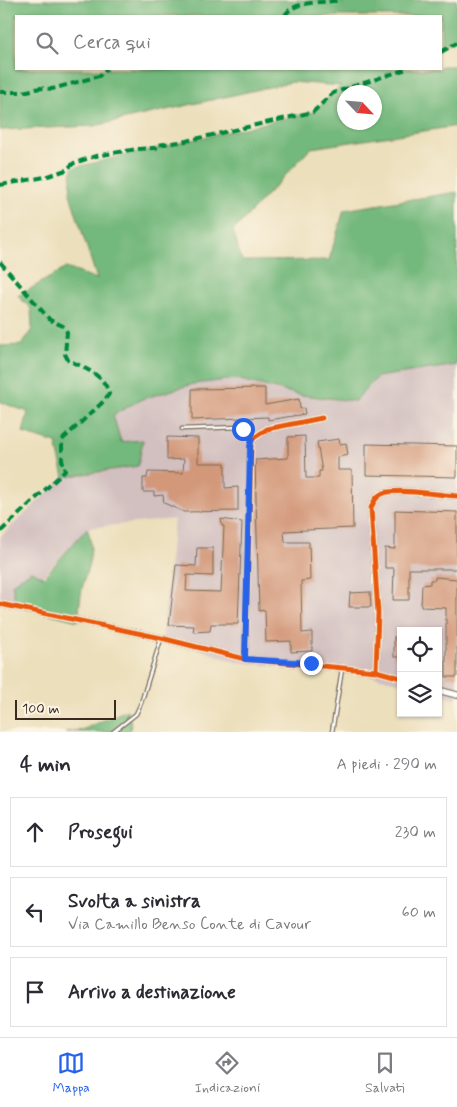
<!DOCTYPE html>
<html lang="it">
<head>
<meta charset="utf-8">
<style>
	:root { --surface:#fff; --page:#f2f2f3; --text:#2b2b33; --muted:#7c7c81; --line:#e1e1e2; --accent:#2563eb }
	body { margin:0; font-family:Mynerve,sans-serif; background:var(--page); color:var(--text) }
	.controls { position:absolute; right:15px; bottom:15px; display:grid; overflow:hidden; border-radius:0px; box-shadow:0 1px 4px #0004 }
	.controls button { width:45px; height:45px; display:grid; place-items:center; padding:0; border:0; border-bottom:1px solid var(--line); background:var(--surface); color:var(--text); font:25px sans-serif }
	.compass { position:absolute; left:337px; top:85px; width:45px; height:45px; border-radius:50%; background:var(--surface); box-shadow:0 1px 4px #0004; rotate:116deg }
	.scale { position:absolute; left:15px; bottom:12px; width:101px; box-sizing:border-box; padding-left:5px; border:2px solid #3b2a1e; border-top:0; font-size:14px; line-height:18px; white-space:nowrap; color:#3b2a1e; -webkit-text-stroke:4px #fcf5e5; paint-order:stroke }
	.stop { position:absolute; width:15px; height:15px; margin:-11px; border:4px solid #2563eb; border-radius:50%; background:#fff }
	.stop.end { background:#2563eb; border-color:#fff; box-shadow:0 1px 5px #0008 }
	.list { margin:0; padding:0; list-style:none }
	h2 { display:flex; justify-content:space-between; align-items:center; height:65px; margin:0; padding:0 20px; font-size:21px }
	h2 small { font-size:16px; font-weight:400; color:var(--muted) }
	.list li { display:grid; grid-template-columns:32px 1fr auto; gap:15px; align-items:center; box-sizing:border-box; height:70px; margin:0 10px 10px; padding:0 10px; border:1px solid var(--line); border-radius:0px }
	.list b { display:block; font-size:19px; white-space:nowrap }
	.list p { margin:0; font-size:16px; white-space:nowrap; color:var(--muted) }
	.list em { font-size:16px; font-style:normal; color:var(--muted) }
	.icon { flex:none; width:28px; height:28px; fill:none; stroke:currentColor; stroke-width:2; stroke-linecap:round; stroke-linejoin:round }
	.map { position:relative; flex:none; width:457px; height:732px; overflow:hidden }
	.search { position:absolute; background:var(--surface); box-shadow:0 1px 4px #0004; left:15px; right:15px; top:15px; height:55px; display:flex; align-items:center; gap:12px; box-sizing:border-box; padding:0 18px; border-radius:0px; color:var(--muted); font-size:19px }
	.sheet { height:305px; background:var(--surface) }
	nav { display:flex; justify-content:space-around; align-items:center; box-sizing:border-box; height:70px; border-top:1px solid var(--line); background:var(--surface); font-size:14px; color:var(--muted) }
	nav a { display:grid; justify-items:center; gap:2px }
	nav .on { color:var(--accent) }
	.map>svg:first-child { display:block }
</style>
</head>
<body>
<div class="map">
<svg width="457" height="732" viewBox="0 0 457 732">
	<rect width="100%" height="100%" fill="#fcf5e5"/>
	<filter id="ink" filterUnits="userSpaceOnUse"><feTurbulence type="fractalNoise" baseFrequency=".02" numOctaves="2"/><feDisplacementMap in="SourceGraphic" scale="10" xChannelSelector="R" yChannelSelector="G"/><feConvolveMatrix kernelMatrix="1 2 1 2 8 2 1 2 1" color-interpolation-filters="sRGB"/></filter>
	<filter id="wash" filterUnits="userSpaceOnUse"><feTurbulence type="fractalNoise" baseFrequency=".0096" numOctaves="4" result="noise"/><feDisplacementMap in="SourceGraphic" scale="20" xChannelSelector="R" yChannelSelector="G"/><feGaussianBlur stdDeviation="1.12" result="paint"/><feColorMatrix in="noise" values="0 0 0 0 0 0 0 0 0 0 0 0 0 0 0 0 0 1.4 0 .05"/><feComposite in="paint" operator="in"/></filter>
	<g filter="url(#wash)">
		<rect width="100%" height="100%" fill="#ecdfbc"/>
		<polygon fill="#d2bfc0" points="457,365 457,699 438,694 438,631 401,631 401,683 369,675 235,662 193,647 162,640 174,519 87,528 16,605 0,601 0,537 64,477 138,466 121,442 113,415 142,399 193,384 237,379 300,395 354,401 377,377"/>
		<g fill="#73b87c" stroke="#57714d" fill-rule="evenodd">
			<path d="M0,0H457V40L441,46V16H16V69H441V66H457V126L311,148L233,231L242,261L329,260L344,210L457,192V365L377,377L355,401L300,395L237,379L193,384L142,399L113,415L121,442L143,440L138,466L64,477L56,443L23,433L28,412L0,402V346L22,345L32,329L31,309L18,296L66,268L97,279L70,194L72,168L313,112L341,86L292,82L94,126L0,130ZM374,92V122H344V92Z"/>
			<path d="M87,528C96,551 87,567 82,589C80,600 79,610 78,621L16,605L12,584L31,571L44,577Z"/>
			<polygon points="127,710 131,723 130,732 65,732 82,730"/>
		</g>
		<g id="blocks">
			<g fill="#d3987a">
				<polygon points="265,388 265,405 299,399 300,409 304,408 305,414 268,420 268,417 192,420 192,389"/>
				<polygon points="305,436 306,478 319,478 319,471 322,471 317,442 339,439 340,444 346,443 348,455 338,457 338,470 352,470 353,528 284,531 285,542 309,542 310,580 301,581 302,633 312,632 312,651 291,652 291,641 266,642 265,610 259,611 255,460 288,458 288,437"/>
				<polygon points="167,437 198,438 198,463 225,463 225,488 238,487 238,511 184,512 164,503 163,495 154,496 154,492 143,492 143,478 147,478 148,472 183,473 184,459 167,460"/>
				<polygon points="366,444 457,446 457,477 366,475"/>
				<polygon points="395,510 457,512 457,569 409,569 409,600 393,600 394,568 385,568 385,548 395,549"/>
				<polygon points="221,519 242,522 238,624 211,624 210,631 193,632 194,626 169,625 176,565 196,566 197,548 213,548 213,576 187,575 186,591 221,592 224,526 222,526"/>
				<polygon points="435,577 457,579 457,677 446,677 446,608 421,607 422,585 430,584 430,580 435,580"/>
				<polygon points="370,592 371,607 349,607 350,593"/>
				<rect x="394" y="637" width="7" height="20"/>
			</g>
		</g>
	</g>
	<g filter="url(#ink)">
		<use href="#blocks" fill-opacity="0" stroke="#796955" stroke-width="1"/>
		<g fill="none" stroke-linecap="round" stroke-linejoin="round">
			<g stroke="#796955" stroke-width="5">
				<g id="service">
					<polyline points="182,429 241,427 252,439"/>
					<polyline points="113,732 136,714 141,703 161,639"/>
					<polyline points="332,732 342,669"/>
				</g>
			</g>
			<g stroke="#796955" stroke-width="8">
				<g id="minor">
					<polyline points="0,604 161,638 245,659 376,671 401,678"/>
					<polyline points="245,659 251,440 267,429 322,418"/>
					<path d="M376,671L378,613L371,508C374,501 377,495 384,493C398,488 440,495 457,496"/>
					<polyline points="438,690 457,695"/>
				</g>
			</g>
			<use href="#service" stroke="#fff" stroke-width="2.5"/>
			<use href="#minor" stroke="#fff" stroke-width="5.5"/>
			<g stroke="#00873e" stroke-width="4" stroke-dasharray="8 4" stroke-linecap="butt">
				<path d="M285,16C291,0 327,3 341,0"/>
				<polyline points="441,52 457,43"/>
				<polyline points="0,92 23,92 40,88 52,89 99,76 107,69"/>
				<polyline points="0,185 45,177 66,170 74,163 96,156 137,149 156,148 157,145 186,141 313,112 333,93 407,69"/>
				<path d="M0,262L50,320L63,326L67,332L65,354L68,360C84,368 105,375 109,394L104,401L62,440V460L65,471L0,532"/>
			</g>
			<g stroke="#fcf5e5" stroke-width="8">
				<g id="cycleway">
					<polyline points="0,604 161,638 245,659 376,671 401,678"/>
					<polyline points="245,659 251,440 267,429 322,418"/>
					<path d="M376,671L378,613L371,508C374,501 377,495 384,493C398,488 440,495 457,496"/>
				</g>
			</g>
			<use href="#cycleway" stroke="#e8590c" stroke-width="5"/>
		</g>
	</g>
	<g fill="none" stroke-linecap="round" stroke-linejoin="round" filter="url(#ink)">
		<polyline stroke="#2563eb" stroke-width="6" points="243,429 252,439 250,446 245,659 311,663"/>
	</g>
</svg>
<div class="controls">
<button><svg class="icon" aria-label="locate" viewBox="0 0 24 24"><circle cx="12" cy="12" r="6"/><path d="M12 2v4M12 18v4M2 12h4M18 12h4"/></svg></button>
<button><svg class="icon" aria-label="layers" viewBox="0 0 24 24"><path d="M12 4l9 5-9 5-9-5zM3 14l9 5 9-5"/></svg></button>
</div>
<svg class="compass" viewBox="-18 -18 36 36"><path d="M0-13l5 13h-10z" fill="#e53935"/><path d="M0 13l5-13h-10z" fill="#7c7c81"/></svg>
<div class="scale">100 m</div>
<div class="stop" style="left:243px;top:429px"></div>
<div class="stop end" style="left:311px;top:663px"></div>
<div class="search"><svg class="icon" aria-label="search" viewBox="0 0 24 24"><circle cx="10" cy="10" r="6"/><path d="M15 15l6 6"/></svg>Cerca qui</div>
</div>
<section class="sheet">
<h2>4 min<small>A piedi · 290 m</small></h2>
<ul class="list">
<li><svg class="icon" aria-label="ahead" viewBox="0 0 24 24"><path d="M12 20V5M6 11l6-6 6 6"/></svg><div><b>Prosegui</b></div><em>230 m</em></li>
<li><svg class="icon" aria-label="left" viewBox="0 0 24 24"><path d="M17 20v-9H6M10 6l-5 5 5 5"/></svg><div><b>Svolta a sinistra</b><p>Via Camillo Benso Conte di Cavour</p></div><em>60 m</em></li>
<li><svg class="icon" aria-label="arrive" viewBox="0 0 24 24"><path d="M6 21V4h12l-3 4 3 4H6"/></svg><div><b>Arrivo a destinazione</b></div></li>
</ul>
</section>
<nav>
<a class="on"><svg class="icon" aria-label="map" viewBox="0 0 24 24"><path d="M3 6l6-2 6 2 6-2v14l-6 2-6-2-6 2zM9 4v14M15 6v14"/></svg>Mappa</a>
<a><svg class="icon" aria-label="directions" viewBox="0 0 24 24"><path d="M12 3l9 9-9 9-9-9zM9 14v-3h6M13 9l2 2-2 2"/></svg>Indicazioni</a>
<a><svg class="icon" aria-label="saved" viewBox="0 0 24 24"><path d="M7 4h10v16l-5-4-5 4z"/></svg>Salvati</a>
</nav>
</body>
</html>
